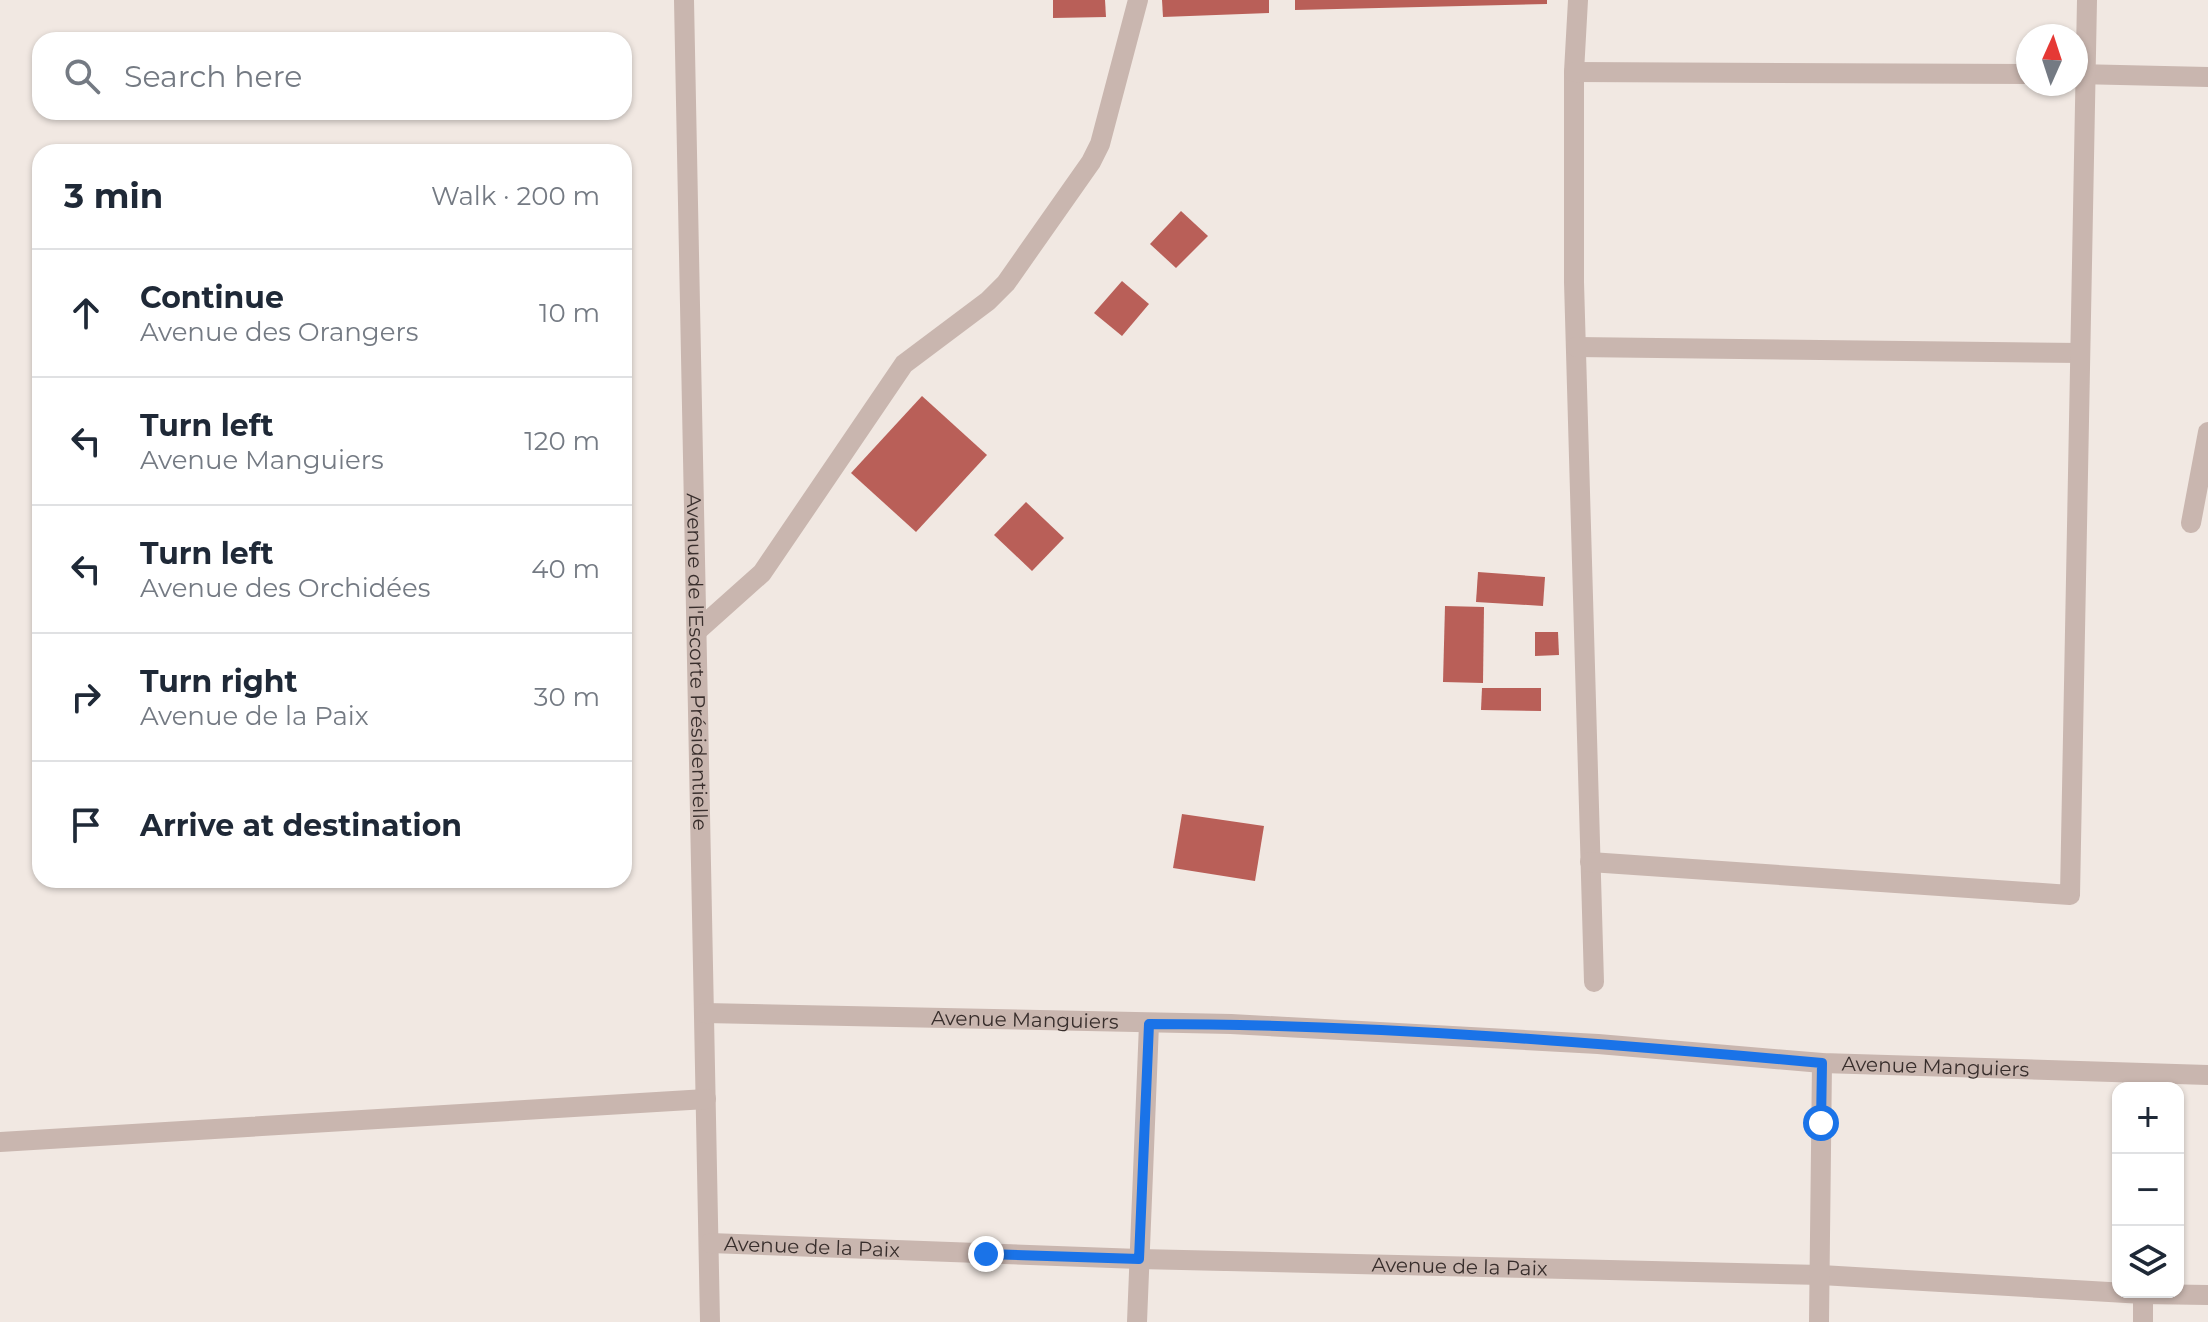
<!DOCTYPE html>
<html lang="en">
<head>
<meta charset="utf-8">
<style>
	:root { --surface:#fff; --page:#f6f6f7; --text:#1f2937; --muted:#747a83; --line:#e0e1e3 }
	body { margin:0; font-family:Montserrat,sans-serif; background:var(--page); color:var(--text) }
	.controls { position:absolute; right:24px; bottom:24px; display:grid; overflow:hidden; border-radius:16px; box-shadow:0 2px 6px #0004 }
	.controls button { width:72px; height:72px; display:grid; place-items:center; padding:0; border:0; border-bottom:2px solid var(--line); background:var(--surface); color:var(--text); font:40px sans-serif }
	.compass { position:absolute; left:2016px; top:24px; width:72px; height:72px; border-radius:50%; background:var(--surface); box-shadow:0 2px 6px #0004; rotate:3deg }
	.stop { position:absolute; width:24px; height:24px; margin:-18px; border:6px solid #1a73e8; border-radius:50%; background:#fff }
	.stop.end { background:#1a73e8; border-color:#fff; box-shadow:0 2px 8px #0008 }
	.list { margin:0; padding:0; list-style:none }
	h2 { display:flex; justify-content:space-between; align-items:center; height:104px; margin:0; padding:0 32px; font-size:34px }
	h2 small { font-size:26px; font-weight:400; color:var(--muted) }
	.list li { display:grid; grid-template-columns:52px 1fr auto; gap:24px; align-items:center; box-sizing:border-box; height:128px; padding:0 32px; border-top:2px solid var(--line) }
	.list b { display:block; font-size:30px; white-space:nowrap }
	.list p { margin:0; font-size:26px; white-space:nowrap; color:var(--muted) }
	.list em { font-size:26px; font-style:normal; color:var(--muted) }
	.icon { flex:none; width:44px; height:44px; fill:none; stroke:currentColor; stroke-width:2; stroke-linecap:round; stroke-linejoin:round }
	.map { position:relative; flex:none; width:2208px; height:1322px; overflow:hidden }
	.search { position:absolute; background:var(--surface); box-shadow:0 2px 6px #0004; left:32px; top:32px; width:600px; height:88px; display:flex; align-items:center; gap:20px; box-sizing:border-box; padding:0 28px; border-radius:24px; color:var(--muted); font-size:30px }
	.panel { position:absolute; background:var(--surface); box-shadow:0 2px 6px #0004; left:32px; top:144px; width:600px; height:744px; border-radius:24px }
	.map>svg:first-child { display:block }
</style>
</head>
<body>
<div class="map">
<svg width="2208" height="1322" viewBox="0 0 2208 1322">
	<rect width="100%" height="100%" fill="#f1e8e2"/>
	<g fill="#b95f58">
		<polygon points="1053,0 1105,0 1106,17 1053,18"/>
		<polygon points="1162,0 1269,0 1269,13 1163,17"/>
		<polygon points="1295,0 1547,0 1547,4 1295,10"/>
		<polygon points="1181,211 1208,236 1176,268 1150,244"/>
		<polygon points="1122,281 1149,304 1122,336 1094,313"/>
		<polygon points="922,396 987,455 916,532 851,473"/>
		<polygon points="1026,502 1064,538 1032,571 994,535"/>
		<polygon points="1478,572 1545,577 1543,606 1476,602"/>
		<polygon points="1445,606 1484,607 1483,683 1443,682"/>
		<polygon points="1535,632 1558,632 1559,655 1535,656"/>
		<polygon points="1482,688 1541,688 1541,711 1481,710"/>
		<polygon points="1182,814 1264,826 1255,881 1173,868"/>
	</g>
	<g fill="none" stroke-linecap="round" stroke-linejoin="round">
		<g stroke="#c9b6af" stroke-width="20">
			<path id="s1" d="M684,0L710,1322"/>
			<polyline points="1578,0 1574,72 1574,282 1594,982"/>
			<polyline points="1574,72 2028,74"/>
			<polyline points="2076,74 2208,77"/>
			<polyline points="1576,347 2080,353"/>
			<polyline points="2191,523 2208,432"/>
			<polyline points="697,631 762,573 904,364 988,301 1006,283 1091,162 1100,144 1138,0"/>
			<polyline points="1590,862 2070,895 2087,0"/>
			<path id="s2" d="M705,1013L1231,1024L1598,1044L1822,1063L2208,1075"/>
			<polyline points="0,1142 706,1099"/>
			<path id="s3" d="M710,1243L1139,1259L1821,1275L2143,1294L2208,1295"/>
			<polyline points="2143,1294 2143,1322"/>
			<polyline points="1137,1322 1149,1024"/>
			<polyline points="1819,1322 1822,1063"/>
		</g>
	</g>
	<g fill="none" stroke-linecap="round" stroke-linejoin="round">
		<path stroke="#1a73e8" stroke-width="10" d="M986,1254L1139,1259L1149,1024C1373,1024 1598,1043 1822,1063L1821,1123"/>
	</g>
	<g text-anchor="middle" stroke-width="8" stroke-linejoin="round" paint-order="stroke">
		<g font-size="20" fill="#382e2c" stroke="#f9f2ee">
			<text dy="7" stroke="none"><textPath href="#s1" startOffset="662">Avenue de l'Escorte Présidentielle</textPath></text>
			<text dy="7" stroke="none"><textPath href="#s2" startOffset="320">Avenue Manguiers</textPath></text>
			<text dy="7" stroke="none"><textPath href="#s2" startOffset="1232">Avenue Manguiers</textPath></text>
			<text dy="7" stroke="none"><textPath href="#s3" startOffset="102">Avenue de la Paix</textPath></text>
			<text dy="7" stroke="none"><textPath href="#s3" startOffset="750">Avenue de la Paix</textPath></text>
		</g>
	</g>
</svg>
<div class="controls">
<button>+</button>
<button>−</button>
<button><svg class="icon" aria-label="layers" viewBox="0 0 24 24"><path d="M12 4l9 5-9 5-9-5zM3 14l9 5 9-5"/></svg></button>
</div>
<svg class="compass" viewBox="-18 -18 36 36"><path d="M0-13l5 13h-10z" fill="#e53935"/><path d="M0 13l5-13h-10z" fill="#747a83"/></svg>
<div class="stop" style="left:1821px;top:1123px"></div>
<div class="stop end" style="left:986px;top:1254px"></div>
<div class="search"><svg class="icon" aria-label="search" viewBox="0 0 24 24"><circle cx="10" cy="10" r="6"/><path d="M15 15l6 6"/></svg>Search here</div>
<section class="panel">
<h2>3 min<small>Walk · 200 m</small></h2>
<ul class="list">
<li><svg class="icon" aria-label="ahead" viewBox="0 0 24 24"><path d="M12 20V5M6 11l6-6 6 6"/></svg><div><b>Continue</b><p>Avenue des Orangers</p></div><em>10 m</em></li>
<li><svg class="icon" aria-label="left" viewBox="0 0 24 24"><path d="M17 20v-9H6M10 6l-5 5 5 5"/></svg><div><b>Turn left</b><p>Avenue Manguiers</p></div><em>120 m</em></li>
<li><svg class="icon" aria-label="left" viewBox="0 0 24 24"><path d="M17 20v-9H6M10 6l-5 5 5 5"/></svg><div><b>Turn left</b><p>Avenue des Orchidées</p></div><em>40 m</em></li>
<li><svg class="icon" aria-label="right" viewBox="0 0 24 24"><path d="M7 20v-9h11M14 6l5 5-5 5"/></svg><div><b>Turn right</b><p>Avenue de la Paix</p></div><em>30 m</em></li>
<li><svg class="icon" aria-label="arrive" viewBox="0 0 24 24"><path d="M6 21V4h12l-3 4 3 4H6"/></svg><div><b>Arrive at destination</b></div></li>
</ul>
</section>
</div>
</body>
</html>
